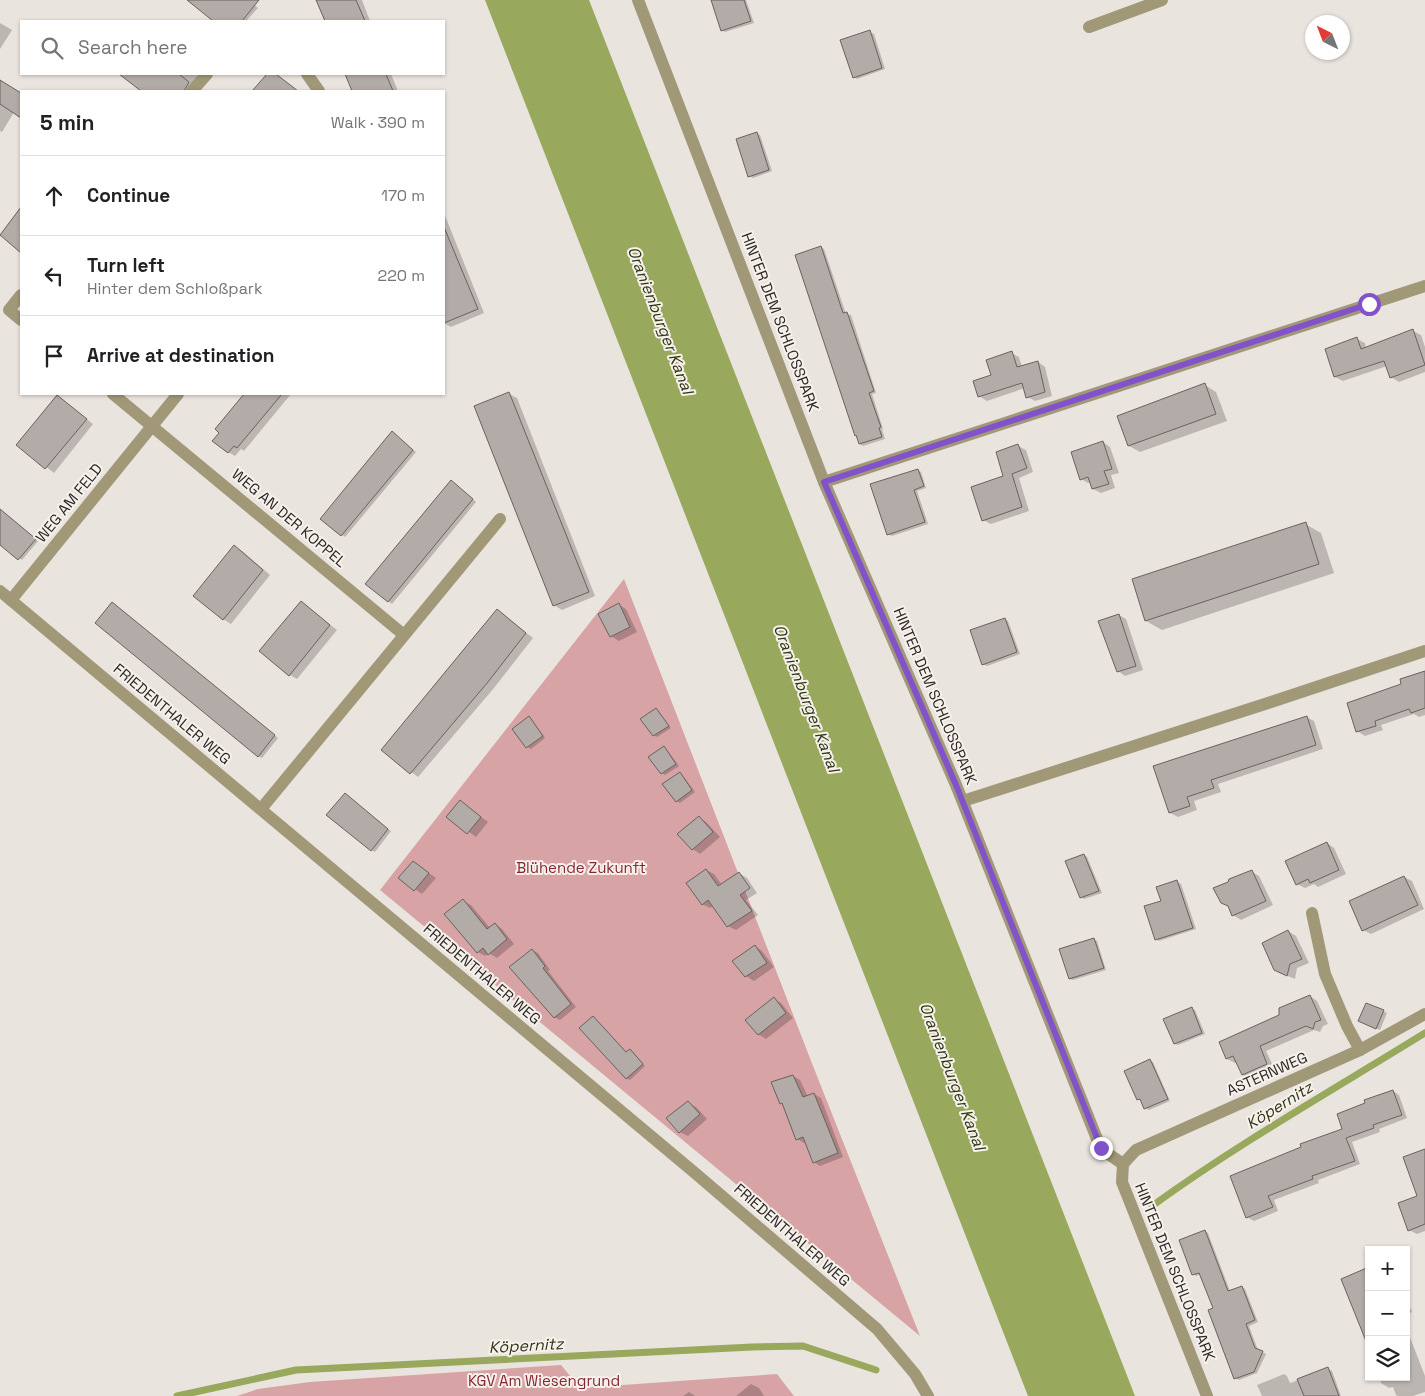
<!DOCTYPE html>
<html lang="en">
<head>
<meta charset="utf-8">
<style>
	:root { --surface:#fff; --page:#f6f6f6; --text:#202124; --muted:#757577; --line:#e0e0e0 }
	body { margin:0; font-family:"Space Grotesk",sans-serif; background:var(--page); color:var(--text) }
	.controls { position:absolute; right:15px; bottom:15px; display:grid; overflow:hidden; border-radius:0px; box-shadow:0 1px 4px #0004 }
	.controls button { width:45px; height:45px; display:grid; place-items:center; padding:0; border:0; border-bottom:1px solid var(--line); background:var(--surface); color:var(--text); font:25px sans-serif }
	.compass { position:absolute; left:1305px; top:15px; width:45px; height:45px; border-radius:50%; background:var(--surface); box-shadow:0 1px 4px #0004; rotate:318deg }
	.stop { position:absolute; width:15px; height:15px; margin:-11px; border:4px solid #8252cb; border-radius:50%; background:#fff }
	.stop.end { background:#8252cb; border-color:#fff; box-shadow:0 1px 5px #0008 }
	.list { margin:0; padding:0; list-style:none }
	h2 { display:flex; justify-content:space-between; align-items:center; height:65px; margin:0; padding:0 20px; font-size:21px }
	h2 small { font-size:16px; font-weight:400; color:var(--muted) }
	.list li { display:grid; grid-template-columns:32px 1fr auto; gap:15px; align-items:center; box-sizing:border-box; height:80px; padding:0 20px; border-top:1px solid var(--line) }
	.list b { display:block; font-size:19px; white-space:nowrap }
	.list p { margin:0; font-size:16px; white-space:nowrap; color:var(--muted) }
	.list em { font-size:16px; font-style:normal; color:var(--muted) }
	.icon { flex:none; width:28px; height:28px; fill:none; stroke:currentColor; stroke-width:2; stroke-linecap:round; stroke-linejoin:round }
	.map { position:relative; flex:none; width:1425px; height:1396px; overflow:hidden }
	.search { position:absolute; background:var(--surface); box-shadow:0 1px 4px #0004; left:20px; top:20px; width:425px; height:55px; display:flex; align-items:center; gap:12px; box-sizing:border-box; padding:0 18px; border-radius:0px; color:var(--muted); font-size:19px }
	.panel { position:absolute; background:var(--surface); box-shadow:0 1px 4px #0004; left:20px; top:90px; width:425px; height:305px; border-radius:0px }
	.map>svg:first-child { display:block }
</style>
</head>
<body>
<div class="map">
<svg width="1425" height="1396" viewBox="0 0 1425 1396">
	<rect width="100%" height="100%" fill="#eae4df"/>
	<g fill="#d7a3a5">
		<polygon points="624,579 813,1066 920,1336 380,890"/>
		<polygon points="561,1365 580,1388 777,1374 794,1396 237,1396 258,1389 310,1382"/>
	</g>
	<polygon fill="#98a85c" points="485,0 589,0 1135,1396 1028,1396"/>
	<g fill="#0003">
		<polygon points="189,0 249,0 258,8 246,21 215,21"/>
		<polygon points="317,0 362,0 370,21 325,21"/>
		<polygon points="712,0 746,0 754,23 725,32 722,30"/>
		<polygon points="0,23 12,30 0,49"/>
		<polygon points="870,32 874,34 885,69 857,79 854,77"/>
		<polygon points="121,74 201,74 188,91 142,91"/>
		<polygon points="346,74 391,74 398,91 352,91"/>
		<polygon points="0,82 21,95 21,116 14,112 2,132 0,131"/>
		<polygon points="756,133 760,135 772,171 753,178 749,176"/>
		<polygon points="444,213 484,313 451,327 444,323"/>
		<polygon points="821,247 824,249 846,314 851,315 876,393 872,394 883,429 882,429 885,439 863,446 860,444 856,435"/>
		<polygon points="1413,331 1421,335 1425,347 1425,372 1399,382 1391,377 1387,366 1343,381 1335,377 1326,349 1357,339 1365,343 1366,348"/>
		<polygon points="1011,353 1019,357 1022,367 1038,362 1045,367 1052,396 1035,401 1028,397 1025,388 987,401 979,396 992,376"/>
		<polygon points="1205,385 1216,392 1227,421 1140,452 1129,446"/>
		<polygon points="246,394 291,394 244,451 241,449 235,456 228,452 220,433 216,429"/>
		<polygon points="509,394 517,398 595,596 562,610 554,605"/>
		<polygon points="57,396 93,424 54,473 17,444"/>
		<polygon points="395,435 416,452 345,537 321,519"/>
		<polygon points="1103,442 1110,447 1119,473 1111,475 1115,488 1101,493 1093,489 1091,482 1088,483 1081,479"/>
		<polygon points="1018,446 1026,450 1033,472 1019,478 1029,511 991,524 983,520 1005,477"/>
		<polygon points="918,470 921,472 926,488 917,491 928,524 892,536 888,534"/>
		<polygon points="455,484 476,502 392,604 388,601"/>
		<polygon points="0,509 38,541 22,560 0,543"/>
		<polygon points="1305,524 1321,533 1334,573 1162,630 1146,621"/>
		<polygon points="235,547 242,551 270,575 231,624 223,619"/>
		<polygon points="301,602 337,630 297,679 290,675"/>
		<polygon points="113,603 278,738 262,758 258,756"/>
		<polygon points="619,605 626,609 637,632 619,641 611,636 600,615"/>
		<polygon points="497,610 533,638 494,688 418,777 383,750"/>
		<polygon points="1119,615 1126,619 1143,670 1125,676 1118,671"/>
		<polygon points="1005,619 1008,621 1020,654 987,666 983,664"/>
		<polygon points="1425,673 1425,715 1419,717 1414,714 1381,725 1383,730 1365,736 1357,731 1403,685"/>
		<polygon points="656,710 659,712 671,728 657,737 654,735"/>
		<polygon points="1306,717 1314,721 1323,749 1218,784 1221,792 1194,801 1197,810 1178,817 1170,813 1155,767"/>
		<polygon points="529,718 532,720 545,738 531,749 527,747"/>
		<polygon points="664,748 667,750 679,766 665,775 662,773"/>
		<polygon points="680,774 683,776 695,792 680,803 677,801"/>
		<polygon points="348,796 391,831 375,852 371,850"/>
		<polygon points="460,801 488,822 476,837 448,817"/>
		<polygon points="699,817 706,822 720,837 700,854 693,849"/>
		<polygon points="1327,843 1334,848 1346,874 1318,887 1314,884 1305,888 1297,884"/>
		<polygon points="1084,855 1087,857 1102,893 1084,899 1081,897"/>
		<polygon points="413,862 436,878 422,894 400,878"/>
		<polygon points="706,870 714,874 722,885 739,873 747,878 757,893 746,900 758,915 736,930 728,926 713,906 710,908 702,904"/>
		<polygon points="1252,872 1259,876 1273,905 1241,920 1233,915 1229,906"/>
		<polygon points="1404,877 1412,881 1424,909 1371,934 1363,930"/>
		<polygon points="1177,882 1181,884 1196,929 1159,941 1156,939 1162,902"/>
		<polygon points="463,901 471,905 490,928 495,924 502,929 514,944 497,958 489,953 485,956 478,952"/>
		<polygon points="1288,931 1296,936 1309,963 1297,968 1295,979 1283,974"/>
		<polygon points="1094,939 1097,941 1106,970 1073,980 1070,979"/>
		<polygon points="755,946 762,951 774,967 754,981 746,976 734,961"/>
		<polygon points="532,950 538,953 550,970 548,971 576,1007 560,1020 554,1017"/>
		<polygon points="1310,996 1317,1001 1328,1024 1323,1026 1320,1032 1314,1030 1266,1051 1274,1068 1251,1079 1243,1075 1237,1062 1235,1063 1227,1059 1220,1043 1281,1016"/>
		<polygon points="774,999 781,1003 793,1018 766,1039 758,1034"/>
		<polygon points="1367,1004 1387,1013 1380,1030 1363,1022"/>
		<polygon points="1192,1009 1195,1010 1205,1034 1178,1045 1175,1044"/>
		<polygon points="594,1018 627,1053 630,1050 633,1052 645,1066 630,1080 626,1078"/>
		<polygon points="1150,1061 1153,1062 1170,1101 1149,1110 1145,1108 1142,1101 1138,1099"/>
		<polygon points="793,1076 800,1080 808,1097 814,1094 821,1098 843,1157 820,1166 814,1162 806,1142 804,1143 797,1139 784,1105 781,1103"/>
		<polygon points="1393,1091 1399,1095 1407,1118 1379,1129 1380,1132 1352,1142 1360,1164 1318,1180 1319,1183 1274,1200 1278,1211 1254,1221 1247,1217 1302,1148 1344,1130"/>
		<polygon points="688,1103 696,1107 707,1119 688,1136 680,1132 668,1119"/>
		<polygon points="1425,1194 1425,1231 1417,1234 1409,1230"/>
		<polygon points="1205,1231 1208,1233 1230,1291 1242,1287 1245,1289 1258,1322 1249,1326 1258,1350 1266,1354 1257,1373 1239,1380 1235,1378 1215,1309 1201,1274 1196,1276 1193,1274"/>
		<polygon points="1406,1298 1412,1312 1406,1315"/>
		<polygon points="1406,1327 1425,1376 1425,1392 1413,1396 1398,1396 1396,1395 1393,1387 1389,1388 1381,1383 1379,1377 1406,1377"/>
		<polygon points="1328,1369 1332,1371 1341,1396 1262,1396 1257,1385 1284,1374 1287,1376 1290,1383"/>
		<polygon points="751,1384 759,1388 764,1396 736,1396"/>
		<polygon points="689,1392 695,1396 683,1396"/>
	</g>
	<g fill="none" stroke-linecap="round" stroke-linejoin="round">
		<g stroke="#98a85c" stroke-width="7">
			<path d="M1152,1206C1239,1143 1333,1090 1425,1033"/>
			<polyline points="177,1396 296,1370 752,1347 803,1346 876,1370"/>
		</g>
	</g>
	<g fill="#b3aba8" stroke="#696260">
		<polygon points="187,0 259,0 242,21 213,21"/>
		<polygon points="316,0 356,0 365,21 325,21"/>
		<polygon points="711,0 744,0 751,21 721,31"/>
		<polygon points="870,30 882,68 853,78 840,40"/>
		<polygon points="119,74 179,74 189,82 184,91 141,91"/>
		<polygon points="267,74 276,74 298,91 252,91"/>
		<polygon points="345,74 386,74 393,91 352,91"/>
		<polygon points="0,80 21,93 21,118 0,104"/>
		<polygon points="757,132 769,170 748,177 736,139"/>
		<polygon points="21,207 21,253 0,235"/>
		<polygon points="444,227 478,309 444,323"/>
		<polygon points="821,246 843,313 847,312 874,391 869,393 881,427 879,428 882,437 859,444 856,435 855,436 795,255"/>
		<polygon points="1413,329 1425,365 1390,378 1384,361 1334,377 1325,349 1357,337 1361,349"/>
		<polygon points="1012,351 1017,367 1038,361 1045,392 1026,398 1022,383 978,397 973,381 991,375 986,360"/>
		<polygon points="1205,383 1216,414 1128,446 1117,416"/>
		<polygon points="509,392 589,592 553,606 474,406"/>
		<polygon points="244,394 282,394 237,448 234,446 228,453 212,441 219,433 215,429"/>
		<polygon points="57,395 87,419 45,469 16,445"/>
		<polygon points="392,431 413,450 341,536 320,519"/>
		<polygon points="1103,441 1112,469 1104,471 1109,484 1092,489 1088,477 1080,480 1071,452"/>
		<polygon points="1018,444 1027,468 1012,474 1022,507 982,521 971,487 1003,476 996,452"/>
		<polygon points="918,469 924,486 914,490 925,522 887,535 870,484"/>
		<polygon points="451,480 473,499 388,602 365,584"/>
		<polygon points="0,509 36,539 18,560 0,545"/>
		<polygon points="1306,522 1319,564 1145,621 1132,579"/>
		<polygon points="234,545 263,570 223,620 193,596"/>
		<polygon points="301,601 330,625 289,676 259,651"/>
		<polygon points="112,602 275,735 258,757 95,623"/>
		<polygon points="619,603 630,627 610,637 598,614"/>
		<polygon points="497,609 526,633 488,682 410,774 381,750"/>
		<polygon points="1119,614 1136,666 1117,672 1098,621"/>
		<polygon points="1005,618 1017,652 982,665 970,630"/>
		<polygon points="1425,671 1425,708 1411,713 1409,709 1375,721 1376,726 1356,732 1347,703 1401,684 1400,679"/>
		<polygon points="656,708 669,726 653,736 640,719"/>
		<polygon points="529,716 543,736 526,748 512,729"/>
		<polygon points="1307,716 1316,745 1211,780 1214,788 1187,797 1190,806 1169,813 1153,766"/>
		<polygon points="664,746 676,764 661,774 648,757"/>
		<polygon points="680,772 692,790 676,802 662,784"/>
		<polygon points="345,793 388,829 371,851 326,815"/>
		<polygon points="460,800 481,817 467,834 446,817"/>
		<polygon points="699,816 713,832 692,850 677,834"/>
		<polygon points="1327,842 1339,870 1310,883 1308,879 1296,885 1285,861"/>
		<polygon points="1084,854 1099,891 1080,898 1065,861"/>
		<polygon points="413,861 429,873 414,891 398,878"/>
		<polygon points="706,869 718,886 739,872 750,888 740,895 752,911 727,927 708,900 702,905 686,883"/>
		<polygon points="1252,870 1266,901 1232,916 1228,906 1221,903 1213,888 1228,882 1229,879"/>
		<polygon points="1404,876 1418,905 1362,931 1349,901"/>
		<polygon points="1177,880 1193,928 1155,940 1144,906 1161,901 1156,887"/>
		<polygon points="463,899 487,929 495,923 507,939 488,955 483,948 477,953 444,914"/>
		<polygon points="1288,930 1302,959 1290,964 1287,976 1274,970 1262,943"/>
		<polygon points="1094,938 1104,968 1069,979 1059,949"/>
		<polygon points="755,945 767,963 745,977 732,961"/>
		<polygon points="532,949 545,966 543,968 571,1004 554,1018 509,967"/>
		<polygon points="1310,995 1321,1020 1315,1022 1313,1029 1306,1026 1260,1046 1267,1064 1242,1075 1233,1056 1226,1059 1219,1042 1279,1015 1279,1008"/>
		<polygon points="774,997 786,1013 758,1035 745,1020"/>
		<polygon points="1366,1003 1384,1010 1376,1029 1358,1021"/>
		<polygon points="1192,1007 1202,1033 1174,1044 1163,1019"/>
		<polygon points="593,1016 626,1052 630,1049 643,1064 626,1079 579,1028"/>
		<polygon points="1150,1059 1168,1099 1144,1109 1140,1099 1137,1100 1124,1071"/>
		<polygon points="793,1075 803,1097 814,1093 838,1153 813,1163 803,1137 796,1140 782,1103 780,1104 771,1082"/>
		<polygon points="1393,1090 1402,1115 1373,1125 1374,1128 1346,1138 1355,1161 1312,1176 1313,1179 1268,1196 1273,1207 1246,1218 1230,1176 1301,1147 1300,1144 1342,1129 1337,1114 1365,1103 1364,1100"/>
		<polygon points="688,1101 700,1114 679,1133 666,1118"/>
		<polygon points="1425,1149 1425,1224 1408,1231 1398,1203 1417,1196 1403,1157"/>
		<polygon points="1205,1230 1228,1291 1242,1286 1255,1320 1246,1324 1255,1348 1263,1351 1254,1372 1234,1379 1208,1310 1213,1308 1199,1273 1192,1275 1179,1240"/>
		<polygon points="1369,1267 1369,1346 1368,1346 1341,1279"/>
		<polygon points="1328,1367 1339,1396 1304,1396 1297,1379"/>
	</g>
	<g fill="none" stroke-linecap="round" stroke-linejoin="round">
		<g stroke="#a19878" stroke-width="12">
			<polyline points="1089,27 1162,0"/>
			<polyline points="824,482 1425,286"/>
			<polyline points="963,801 1265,704 1425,651"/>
		</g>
		<g stroke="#a19878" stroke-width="12">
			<polyline points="638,0 824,482 956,785 1101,1149 1123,1164 1122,1182 1207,1396"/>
			<polyline points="307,74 319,91"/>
			<polyline points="192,91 207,74"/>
			<polyline points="21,295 9,310 21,320"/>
			<polyline points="113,394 404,635"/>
			<polyline points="0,591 695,1173 877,1329 915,1374 928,1396"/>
			<polyline points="11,600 178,394"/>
			<polyline points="261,809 500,519"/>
			<polyline points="1312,913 1325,974 1347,1026 1360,1050"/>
			<polyline points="1123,1164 1136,1150 1360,1050 1425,1014"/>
		</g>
	</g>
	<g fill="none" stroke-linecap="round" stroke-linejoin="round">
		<polyline stroke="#8252cb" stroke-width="6" points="1101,1148 956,785 824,482 1369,304"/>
	</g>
	<g text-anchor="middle" stroke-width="4" stroke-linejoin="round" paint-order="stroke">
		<g font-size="15" fill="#2a2826" stroke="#f7f1ec">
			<text transform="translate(780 322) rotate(69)" y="5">HINTER DEM SCHLOSSPARK</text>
			<text transform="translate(69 503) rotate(-51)" y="5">WEG AM FELD</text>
			<text transform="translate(289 518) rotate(40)" y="5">WEG AN DER KOPPEL</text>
			<text transform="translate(935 696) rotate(67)" y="5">HINTER DEM SCHLOSSPARK</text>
			<text transform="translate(172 714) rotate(40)" y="5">FRIEDENTHALER WEG</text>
			<text transform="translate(482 974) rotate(40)" y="5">FRIEDENTHALER WEG</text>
			<text transform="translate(1267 1074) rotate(-24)" y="5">ASTERNWEG</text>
			<text transform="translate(792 1235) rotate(41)" y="5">FRIEDENTHALER WEG</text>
			<text transform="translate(1175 1272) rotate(68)" y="5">HINTER DEM SCHLOSSPARK</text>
		</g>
		<g font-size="15" fill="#872534" stroke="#f7f1ec">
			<text x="581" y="873">Blühende Zukunft</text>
			<text x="544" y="1386">KGV Am Wiesengrund</text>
		</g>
		<g font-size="16" font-style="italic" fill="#2f3615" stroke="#f7f1ec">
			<text transform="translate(661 320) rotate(69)" y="6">Oranienburger Kanal</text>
			<text transform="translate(807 698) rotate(69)" y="6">Oranienburger Kanal</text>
			<text transform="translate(953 1076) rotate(69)" y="6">Oranienburger Kanal</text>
			<text transform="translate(1279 1105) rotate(-32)" y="6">Köpernitz</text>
			<text transform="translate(526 1345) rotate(-3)" y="6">Köpernitz</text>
		</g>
	</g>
</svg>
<div class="controls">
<button>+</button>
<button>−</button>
<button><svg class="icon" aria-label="layers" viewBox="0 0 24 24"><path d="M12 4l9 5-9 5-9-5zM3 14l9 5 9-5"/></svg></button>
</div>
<svg class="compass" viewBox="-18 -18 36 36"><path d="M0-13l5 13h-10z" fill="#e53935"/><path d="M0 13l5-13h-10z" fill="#757577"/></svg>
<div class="stop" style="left:1369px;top:304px"></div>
<div class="stop end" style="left:1101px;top:1148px"></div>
<div class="search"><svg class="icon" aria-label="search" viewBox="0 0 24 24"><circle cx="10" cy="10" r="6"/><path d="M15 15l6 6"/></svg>Search here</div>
<section class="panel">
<h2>5 min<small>Walk · 390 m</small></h2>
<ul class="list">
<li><svg class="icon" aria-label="ahead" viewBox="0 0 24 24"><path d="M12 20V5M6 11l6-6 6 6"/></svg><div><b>Continue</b></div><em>170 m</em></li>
<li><svg class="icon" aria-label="left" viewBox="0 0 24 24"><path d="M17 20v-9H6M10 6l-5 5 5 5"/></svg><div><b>Turn left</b><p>Hinter dem Schloßpark</p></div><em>220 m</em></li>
<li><svg class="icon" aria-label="arrive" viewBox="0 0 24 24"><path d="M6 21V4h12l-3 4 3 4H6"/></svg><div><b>Arrive at destination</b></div></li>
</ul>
</section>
</div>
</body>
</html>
